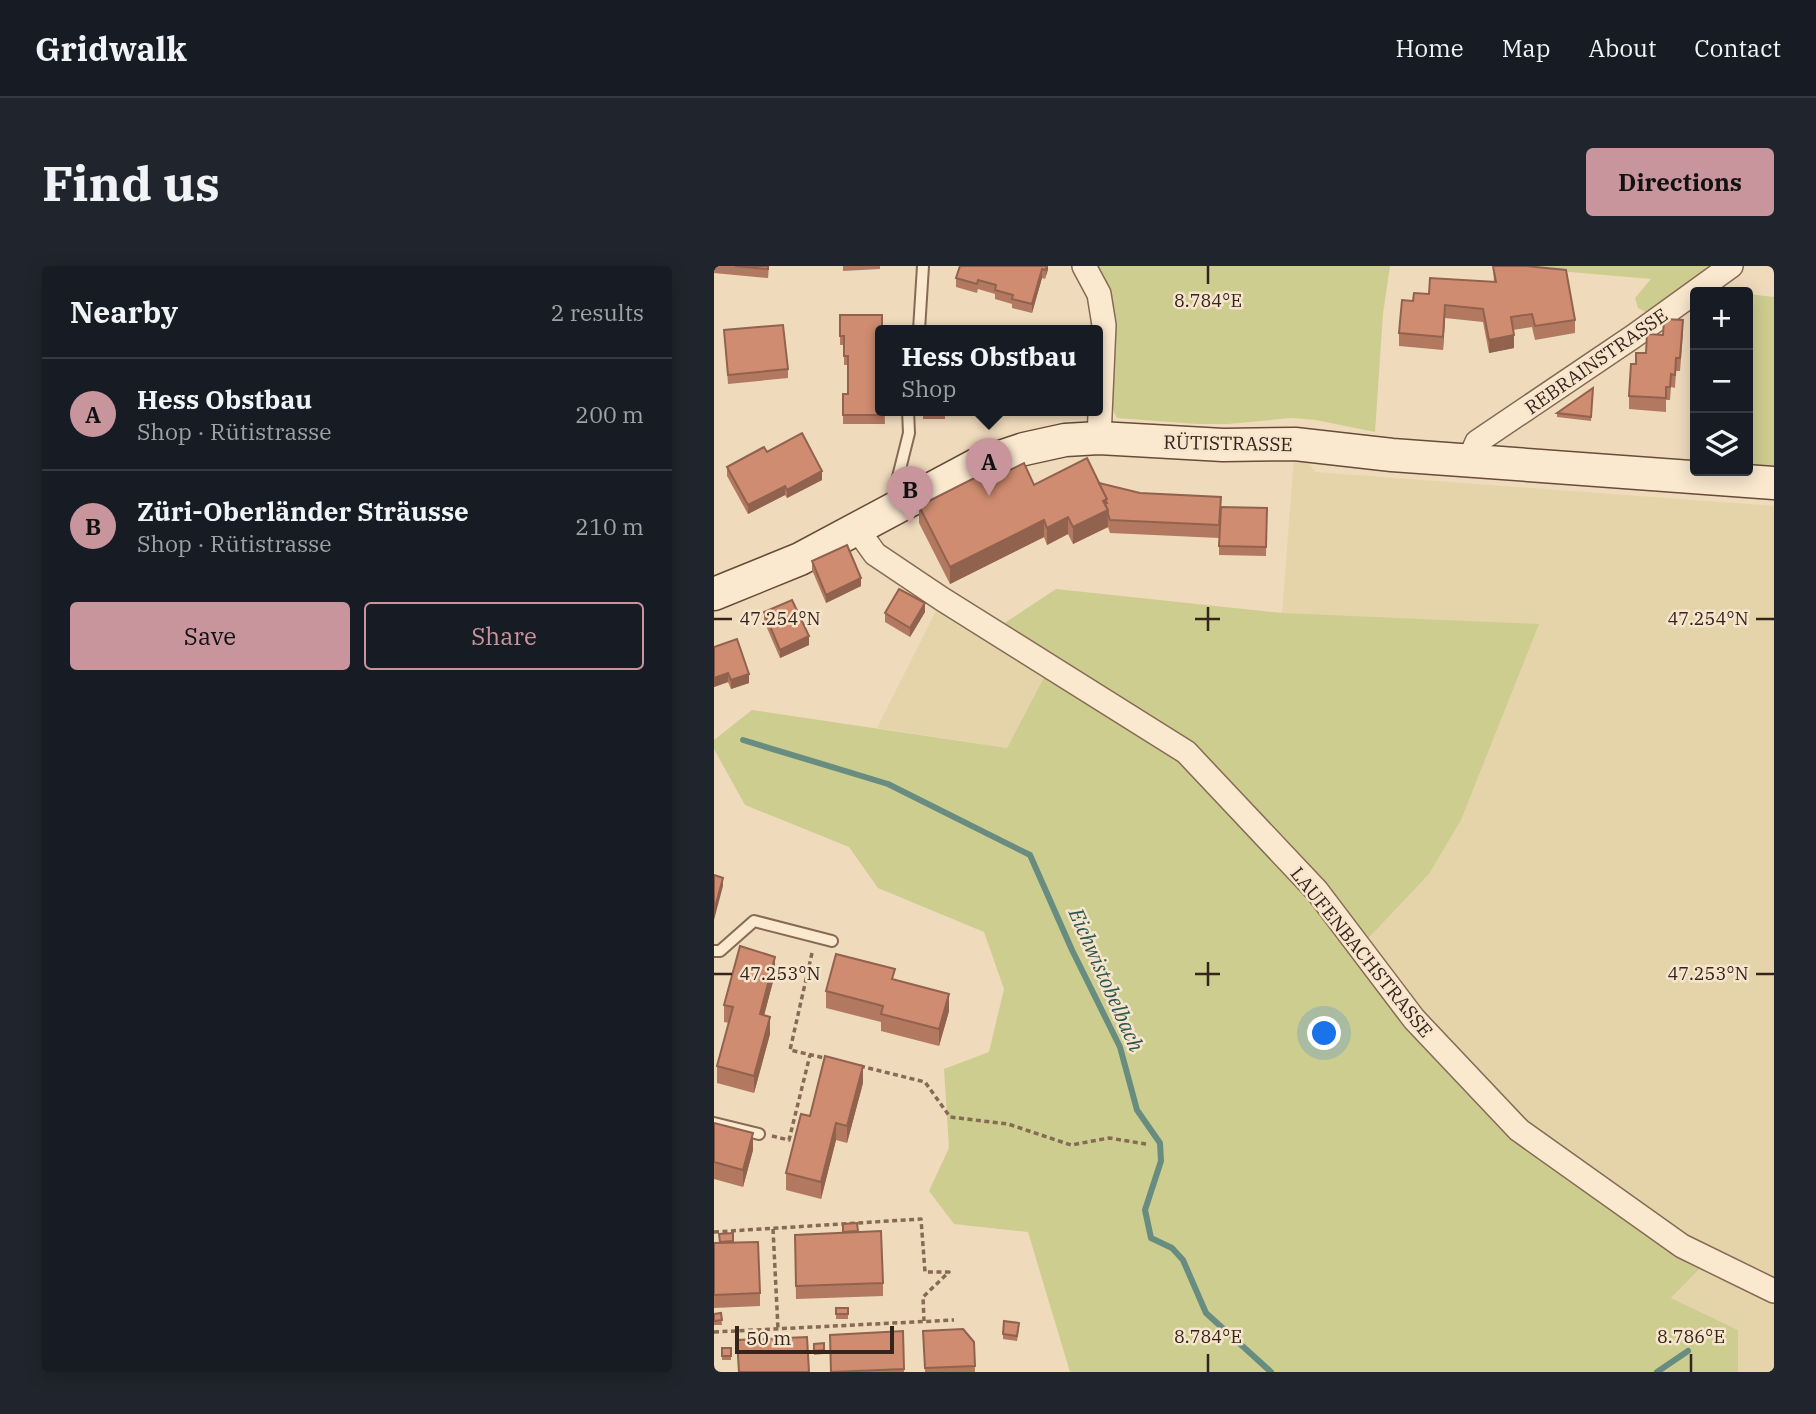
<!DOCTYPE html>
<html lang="en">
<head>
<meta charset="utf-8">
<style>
	:root { --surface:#171b24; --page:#20242c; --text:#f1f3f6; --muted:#9ea1a6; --line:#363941; --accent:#c9959d }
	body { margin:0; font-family:"IBM Plex Serif",serif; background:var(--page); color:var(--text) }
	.controls { position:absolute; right:21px; top:21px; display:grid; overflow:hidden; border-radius:7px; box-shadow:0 4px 18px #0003 }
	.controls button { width:63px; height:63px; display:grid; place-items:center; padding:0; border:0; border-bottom:2px solid var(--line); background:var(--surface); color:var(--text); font:35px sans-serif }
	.scale { position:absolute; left:21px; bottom:18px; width:159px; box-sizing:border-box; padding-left:7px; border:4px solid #35241b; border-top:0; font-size:19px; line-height:24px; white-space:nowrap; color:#35241b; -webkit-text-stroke:5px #f6e5cc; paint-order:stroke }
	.you { position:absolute; left:611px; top:768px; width:24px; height:24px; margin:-18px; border:5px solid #fff; border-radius:50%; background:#1a73e8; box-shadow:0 0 0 10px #1a73e833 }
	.badge { display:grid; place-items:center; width:46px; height:46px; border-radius:50%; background:var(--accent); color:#111; font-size:23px; font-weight:700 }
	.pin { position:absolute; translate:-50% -58px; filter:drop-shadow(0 2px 4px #0008) }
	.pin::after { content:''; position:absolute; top:37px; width:24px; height:21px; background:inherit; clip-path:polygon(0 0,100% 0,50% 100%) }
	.popup { position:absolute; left:161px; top:59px; width:228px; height:91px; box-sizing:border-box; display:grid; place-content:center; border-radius:7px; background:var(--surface); filter:drop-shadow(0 2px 5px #0005); font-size:23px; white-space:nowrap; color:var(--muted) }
	.popup b { font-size:26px; color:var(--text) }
	.popup::after { content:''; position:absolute; left:50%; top:100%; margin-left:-14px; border:14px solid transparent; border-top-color:var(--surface) }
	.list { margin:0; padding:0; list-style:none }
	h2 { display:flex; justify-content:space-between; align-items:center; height:91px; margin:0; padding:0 28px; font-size:30px }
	h2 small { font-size:23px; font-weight:400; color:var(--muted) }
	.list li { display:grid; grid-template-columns:46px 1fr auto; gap:21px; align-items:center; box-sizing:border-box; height:112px; padding:0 28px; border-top:2px solid var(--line) }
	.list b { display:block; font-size:26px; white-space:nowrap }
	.list p { margin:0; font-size:23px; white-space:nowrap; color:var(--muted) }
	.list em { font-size:23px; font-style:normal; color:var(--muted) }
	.actions { display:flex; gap:14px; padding:21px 28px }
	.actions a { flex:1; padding:16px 0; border:2px solid var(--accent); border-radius:7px; text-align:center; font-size:24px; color:var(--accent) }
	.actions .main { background:var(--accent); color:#111 }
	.icon { flex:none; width:38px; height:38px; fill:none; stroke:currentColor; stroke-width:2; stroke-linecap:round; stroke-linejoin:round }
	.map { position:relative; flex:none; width:1060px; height:1106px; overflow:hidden; border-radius:7px }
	header { display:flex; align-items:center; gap:42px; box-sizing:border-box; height:98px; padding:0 35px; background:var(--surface); border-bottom:2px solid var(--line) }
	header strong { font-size:33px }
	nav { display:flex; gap:38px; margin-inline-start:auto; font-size:24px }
	.intro { display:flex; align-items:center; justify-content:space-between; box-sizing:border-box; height:168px; padding:0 42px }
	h1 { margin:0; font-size:49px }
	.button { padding:18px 32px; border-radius:7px; background:var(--accent); color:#111; font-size:24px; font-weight:700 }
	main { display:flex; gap:42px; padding:0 42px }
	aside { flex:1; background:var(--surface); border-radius:7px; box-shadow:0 4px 18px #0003 }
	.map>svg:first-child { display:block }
</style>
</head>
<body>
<header>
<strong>Gridwalk</strong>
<nav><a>Home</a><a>Map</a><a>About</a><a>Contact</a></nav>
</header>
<div class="intro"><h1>Find us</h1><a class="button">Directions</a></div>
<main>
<aside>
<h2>Nearby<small>2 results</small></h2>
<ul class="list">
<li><span class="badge">A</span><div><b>Hess Obstbau</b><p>Shop · Rütistrasse</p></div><em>200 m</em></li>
<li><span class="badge">B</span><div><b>Züri-Oberländer Sträusse</b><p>Shop · Rütistrasse</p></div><em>210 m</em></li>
</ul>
<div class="actions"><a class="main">Save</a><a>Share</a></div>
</aside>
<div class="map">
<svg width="1060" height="1106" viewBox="0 0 1060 1106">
	<rect width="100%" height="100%" fill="#efdabc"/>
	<g fill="#e5d4a9">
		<polygon points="581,178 601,206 1060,240 1060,1106 1024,1106 1024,1064 957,1032 994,994 805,864 645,681 715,608 568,347"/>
		<polygon points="228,333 336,400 293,482 163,462"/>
	</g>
	<g fill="#cdcd90">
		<path d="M383,0H676L669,48L661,166L602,154L578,152L514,158H483L403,152C387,126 400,63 396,31C394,21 387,10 383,0Z"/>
		<polygon points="786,0 1007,0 933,47 924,42 921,32 937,13"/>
		<polygon points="1034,28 1060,31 1060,201 1034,199"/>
		<polygon points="342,323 568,347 825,358 747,554 715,608 646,681 805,864 995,993 957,1032 1024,1064 1024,1106 356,1106 314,966 240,958 215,925 235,882 230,803 275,786 290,723 270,666 164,622 135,581 31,539 0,483 0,474 38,444 293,482 336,400 280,364"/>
	</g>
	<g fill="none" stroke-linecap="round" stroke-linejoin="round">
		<g stroke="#688d80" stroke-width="6">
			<polyline points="29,474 174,518 316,589 358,684 406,781 423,844 446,877 447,895 431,944 437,972 458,982 469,994 492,1047 557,1106"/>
			<polyline points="943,1106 974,1085"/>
		</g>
		<g stroke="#876a55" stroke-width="14">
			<g id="lane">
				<polyline points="205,64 209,0"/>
				<polyline points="187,236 181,223 195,167 194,144"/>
				<polyline points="0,685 6,685 40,655 118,675"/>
				<polyline points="0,857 45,868"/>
			</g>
		</g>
		<g stroke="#876a55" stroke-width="26">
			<g id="street">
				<polyline points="370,0 385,28 390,59 385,172"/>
				<polyline points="755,194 763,176 920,70 1017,0"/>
				<polyline points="143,263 161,288 228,333 472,486 603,625 700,753 805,864 968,980 1060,1025"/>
			</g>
		</g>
		<g stroke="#684b39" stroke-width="35">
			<polyline id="secondary" points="0,328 86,293 262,199 310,183 351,174 385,172 509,179 581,178 678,189 1060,217"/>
		</g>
		<g stroke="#876a55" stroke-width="3.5" stroke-dasharray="5 3.5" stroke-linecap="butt">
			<polyline points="98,687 76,784 115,793"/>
			<polyline points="146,800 211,816 236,851 294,858 357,879 395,872 432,878"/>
			<polyline points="58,870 75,874 96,789"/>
			<polyline points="59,963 64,1063"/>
			<polyline points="0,966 207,953 211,1006 235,1006 209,1031 210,1055"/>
			<polyline points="0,1066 240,1054"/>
		</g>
		<use href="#lane" stroke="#fae8cf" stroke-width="10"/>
		<use href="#street" stroke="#fae8cf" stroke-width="23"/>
		<use href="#secondary" stroke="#fae8cf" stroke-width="32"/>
	</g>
	<g fill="#b27860">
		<polygon points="0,0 55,0 54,12 0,7"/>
		<polygon points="129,0 166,0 166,3 129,5"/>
		<polygon points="334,0 331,13 328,12 318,47 298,42 298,38 281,33 281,28 264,23 263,27 242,21 242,12"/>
		<polygon points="779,0 861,54 861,67 821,74 818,61 799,64 800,82 775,87 769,56 731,52 729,84 685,80 685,67 699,35 715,28 780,16"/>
		<polygon points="126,49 168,64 171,158 129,158 129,128 134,128 134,99 130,99 130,79 126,79"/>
		<polygon points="10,64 74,103 74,112 14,118"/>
		<polygon points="969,67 966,105 962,105 961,122 957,121 956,134 952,134 952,146 915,143 915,130 922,98 949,69"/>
		<polygon points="879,122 877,155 843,151 843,147"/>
		<polygon points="209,144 273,144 231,148 231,153 209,153"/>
		<polygon points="53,186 108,214 73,232 71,229 34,248 13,210 13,201"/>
		<polygon points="294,205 320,219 385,217 426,227 507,241 553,242 552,290 505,289 505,272 396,267 394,261 359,278 354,268 333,279 330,271 236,318 205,257 205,240"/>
		<polygon points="98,295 147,320 112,337 98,304"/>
		<polygon points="50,346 95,379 66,392 50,355"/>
		<polygon points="211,346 196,371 171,356 171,347"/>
		<polygon points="0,381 35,417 17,423 14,416 0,421"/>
		<polygon points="61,708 50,749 56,768 40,827 3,817 3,800 15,757 10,756 10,739"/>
		<polygon points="181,714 235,745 225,780 167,765 167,756 112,742 112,725"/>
		<polygon points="149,817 133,877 122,874 107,933 72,924 72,907 96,850"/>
		<polygon points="0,857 39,884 29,921 0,913"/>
		<polygon points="143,957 144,966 169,1017 169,1030 82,1033 81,982 129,967"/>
		<polygon points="5,968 19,975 46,1027 46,1040 0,1042 0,977 6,977"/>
		<rect x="122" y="1042" width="12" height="11"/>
		<polygon points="7,1047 8,1059 0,1059 0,1048"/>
		<polygon points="305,1061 303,1075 289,1073 289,1068"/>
		<polygon points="189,1065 190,1106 117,1106"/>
		<polygon points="209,1065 260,1076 261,1106 211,1106"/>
		<polygon points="110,1077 110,1088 100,1089 100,1078"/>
		<rect x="8" y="1082" width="9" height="12"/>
	</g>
	<g fill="#91624e">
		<polygon points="333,0 334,0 334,4 331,13"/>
		<polygon points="328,3 328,12 318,47 318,38"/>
		<polygon points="731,39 731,52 729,84 729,71"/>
		<polygon points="800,69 800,82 775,87 775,74"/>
		<polygon points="108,205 108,214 73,232 73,224"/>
		<polygon points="71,220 71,229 34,248 34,239"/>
		<polygon points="393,233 394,261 359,278 359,261 389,235"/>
		<polygon points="354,251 354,268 333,279 333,262"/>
		<polygon points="330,254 330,271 236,318 236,301"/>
		<polygon points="147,312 147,320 112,337 112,329"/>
		<polygon points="211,337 211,346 196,371 196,362"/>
		<polygon points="95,370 95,379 66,392 66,384"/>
		<polygon points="14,407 14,416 0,421 0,412"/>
		<polygon points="35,408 35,417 17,423 17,414"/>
		<polygon points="9,612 9,620 0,654 0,645"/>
		<polygon points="61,691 61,708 46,765 46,748"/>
		<polygon points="235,728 235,745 225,780 225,763"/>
		<polygon points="56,751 56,768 40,827 40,810"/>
		<polygon points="149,800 149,817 133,877 133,860"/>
		<polygon points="122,857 122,874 107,933 107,916"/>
		<polygon points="39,867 39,884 29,921 29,904"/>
	</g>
	<g fill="#cf8c70" stroke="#91624e" stroke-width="2">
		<polygon points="21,0 54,0 54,3"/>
		<polygon points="246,0 333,0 331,4 328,3 318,38 298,33 299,29 281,24 282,19 264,14 263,18 242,12"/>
		<polygon points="779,0 812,0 852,4 861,54 821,60 818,48 797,51 800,69 775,74 769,43 731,39 729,71 685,67 688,34 699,35 700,27 715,28 716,12 782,16"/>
		<polygon points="126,49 168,49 168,64 166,64 166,144 171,144 171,149 129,149 129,128 134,128 134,90 130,90 130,70 126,70"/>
		<polygon points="950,53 969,54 966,92 962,92 961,109 957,108 956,121 952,121 952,132 915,130 917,98 922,98 922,87 932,87 933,68 949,69"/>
		<polygon points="69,59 74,103 14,109 10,64"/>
		<polygon points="879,122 877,151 843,147"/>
		<polygon points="88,167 108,205 73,224 71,220 34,239 13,201 50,181 53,186"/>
		<polygon points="373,192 393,233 389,235 394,244 359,261 354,251 333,262 330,254 236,301 205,240 290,197 294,205 310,197 320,219"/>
		<polygon points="385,217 426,227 507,231 505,259 396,254 394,248 394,244 391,238 393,237 391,234 393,233"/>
		<polygon points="507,241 553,242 552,281 505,280"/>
		<polygon points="133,279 147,312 112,329 98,295"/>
		<polygon points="185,323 211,337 196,362 171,347"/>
		<polygon points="78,334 95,370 66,384 50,346"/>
		<polygon points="23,373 35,408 17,414 14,407 0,412 0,381"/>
		<polygon points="0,609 9,612 0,645"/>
		<polygon points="26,680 61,691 46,748 56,751 40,810 3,800 19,741 10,739"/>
		<polygon points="122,688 181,703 178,713 235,728 225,763 167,748 169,740 112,725"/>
		<polygon points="111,790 149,800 133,860 122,857 107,916 72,907 87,848 96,850"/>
		<polygon points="0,857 39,867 29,904 0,896"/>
		<polygon points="143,957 144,965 129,966 129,958"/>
		<polygon points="167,965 169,1017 82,1020 81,969"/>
		<polygon points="19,967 19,975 6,976 5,968"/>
		<polygon points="44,976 46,1027 0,1029 0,977"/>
		<rect x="122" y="1042" width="12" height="6"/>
		<polygon points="7,1047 8,1054 0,1055 0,1048"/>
		<polygon points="290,1055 305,1057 303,1070 289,1068"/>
		<polygon points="249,1063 260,1076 261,1100 211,1102 209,1065"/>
		<polygon points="189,1065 190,1103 117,1106 116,1069"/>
		<polygon points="93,1071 95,1106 25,1106 23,1074"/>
		<polygon points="110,1077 110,1084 100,1085 100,1078"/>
		<rect x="8" y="1082" width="9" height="8"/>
	</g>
	<path fill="none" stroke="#35241b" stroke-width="2.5" d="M494,0V18M494,341V365M0,353H18M481,353H506M1042,353H1060M494,696V720M0,708H18M481,708H506M1042,708H1060M494,1088V1106M977,1088V1106"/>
	<g text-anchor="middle" stroke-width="5" stroke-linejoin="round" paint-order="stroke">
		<g font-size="19" fill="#35241b" stroke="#f6e5cc">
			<text transform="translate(882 95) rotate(-35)" y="7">REBRAINSTRASSE</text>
			<text transform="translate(514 177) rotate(1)" y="7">RÜTISTRASSE</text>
			<text transform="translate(648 686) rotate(51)" y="7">LAUFENBACHSTRASSE</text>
		</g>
		<g font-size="21" font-style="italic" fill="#29564e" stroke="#f6e5cc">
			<text transform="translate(392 714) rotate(66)" y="7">Eichwistobelbach</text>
		</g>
	</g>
	<g font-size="18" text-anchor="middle" fill="#35241b" stroke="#f6e5cc" stroke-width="5" stroke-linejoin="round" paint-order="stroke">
		<text x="494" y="41">8.784°E</text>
		<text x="66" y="359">47.254°N</text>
		<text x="994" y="359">47.254°N</text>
		<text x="66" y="714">47.253°N</text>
		<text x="994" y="714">47.253°N</text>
		<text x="494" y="1077">8.784°E</text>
		<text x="977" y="1077">8.786°E</text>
	</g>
</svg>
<div class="controls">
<button>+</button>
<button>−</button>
<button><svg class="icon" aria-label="layers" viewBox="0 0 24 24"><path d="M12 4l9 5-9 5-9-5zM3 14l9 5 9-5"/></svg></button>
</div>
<div class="scale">50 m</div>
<div class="you"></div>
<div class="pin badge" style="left:275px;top:230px">A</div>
<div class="popup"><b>Hess Obstbau</b>Shop</div>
<div class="pin badge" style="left:196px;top:258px">B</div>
</div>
</main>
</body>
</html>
